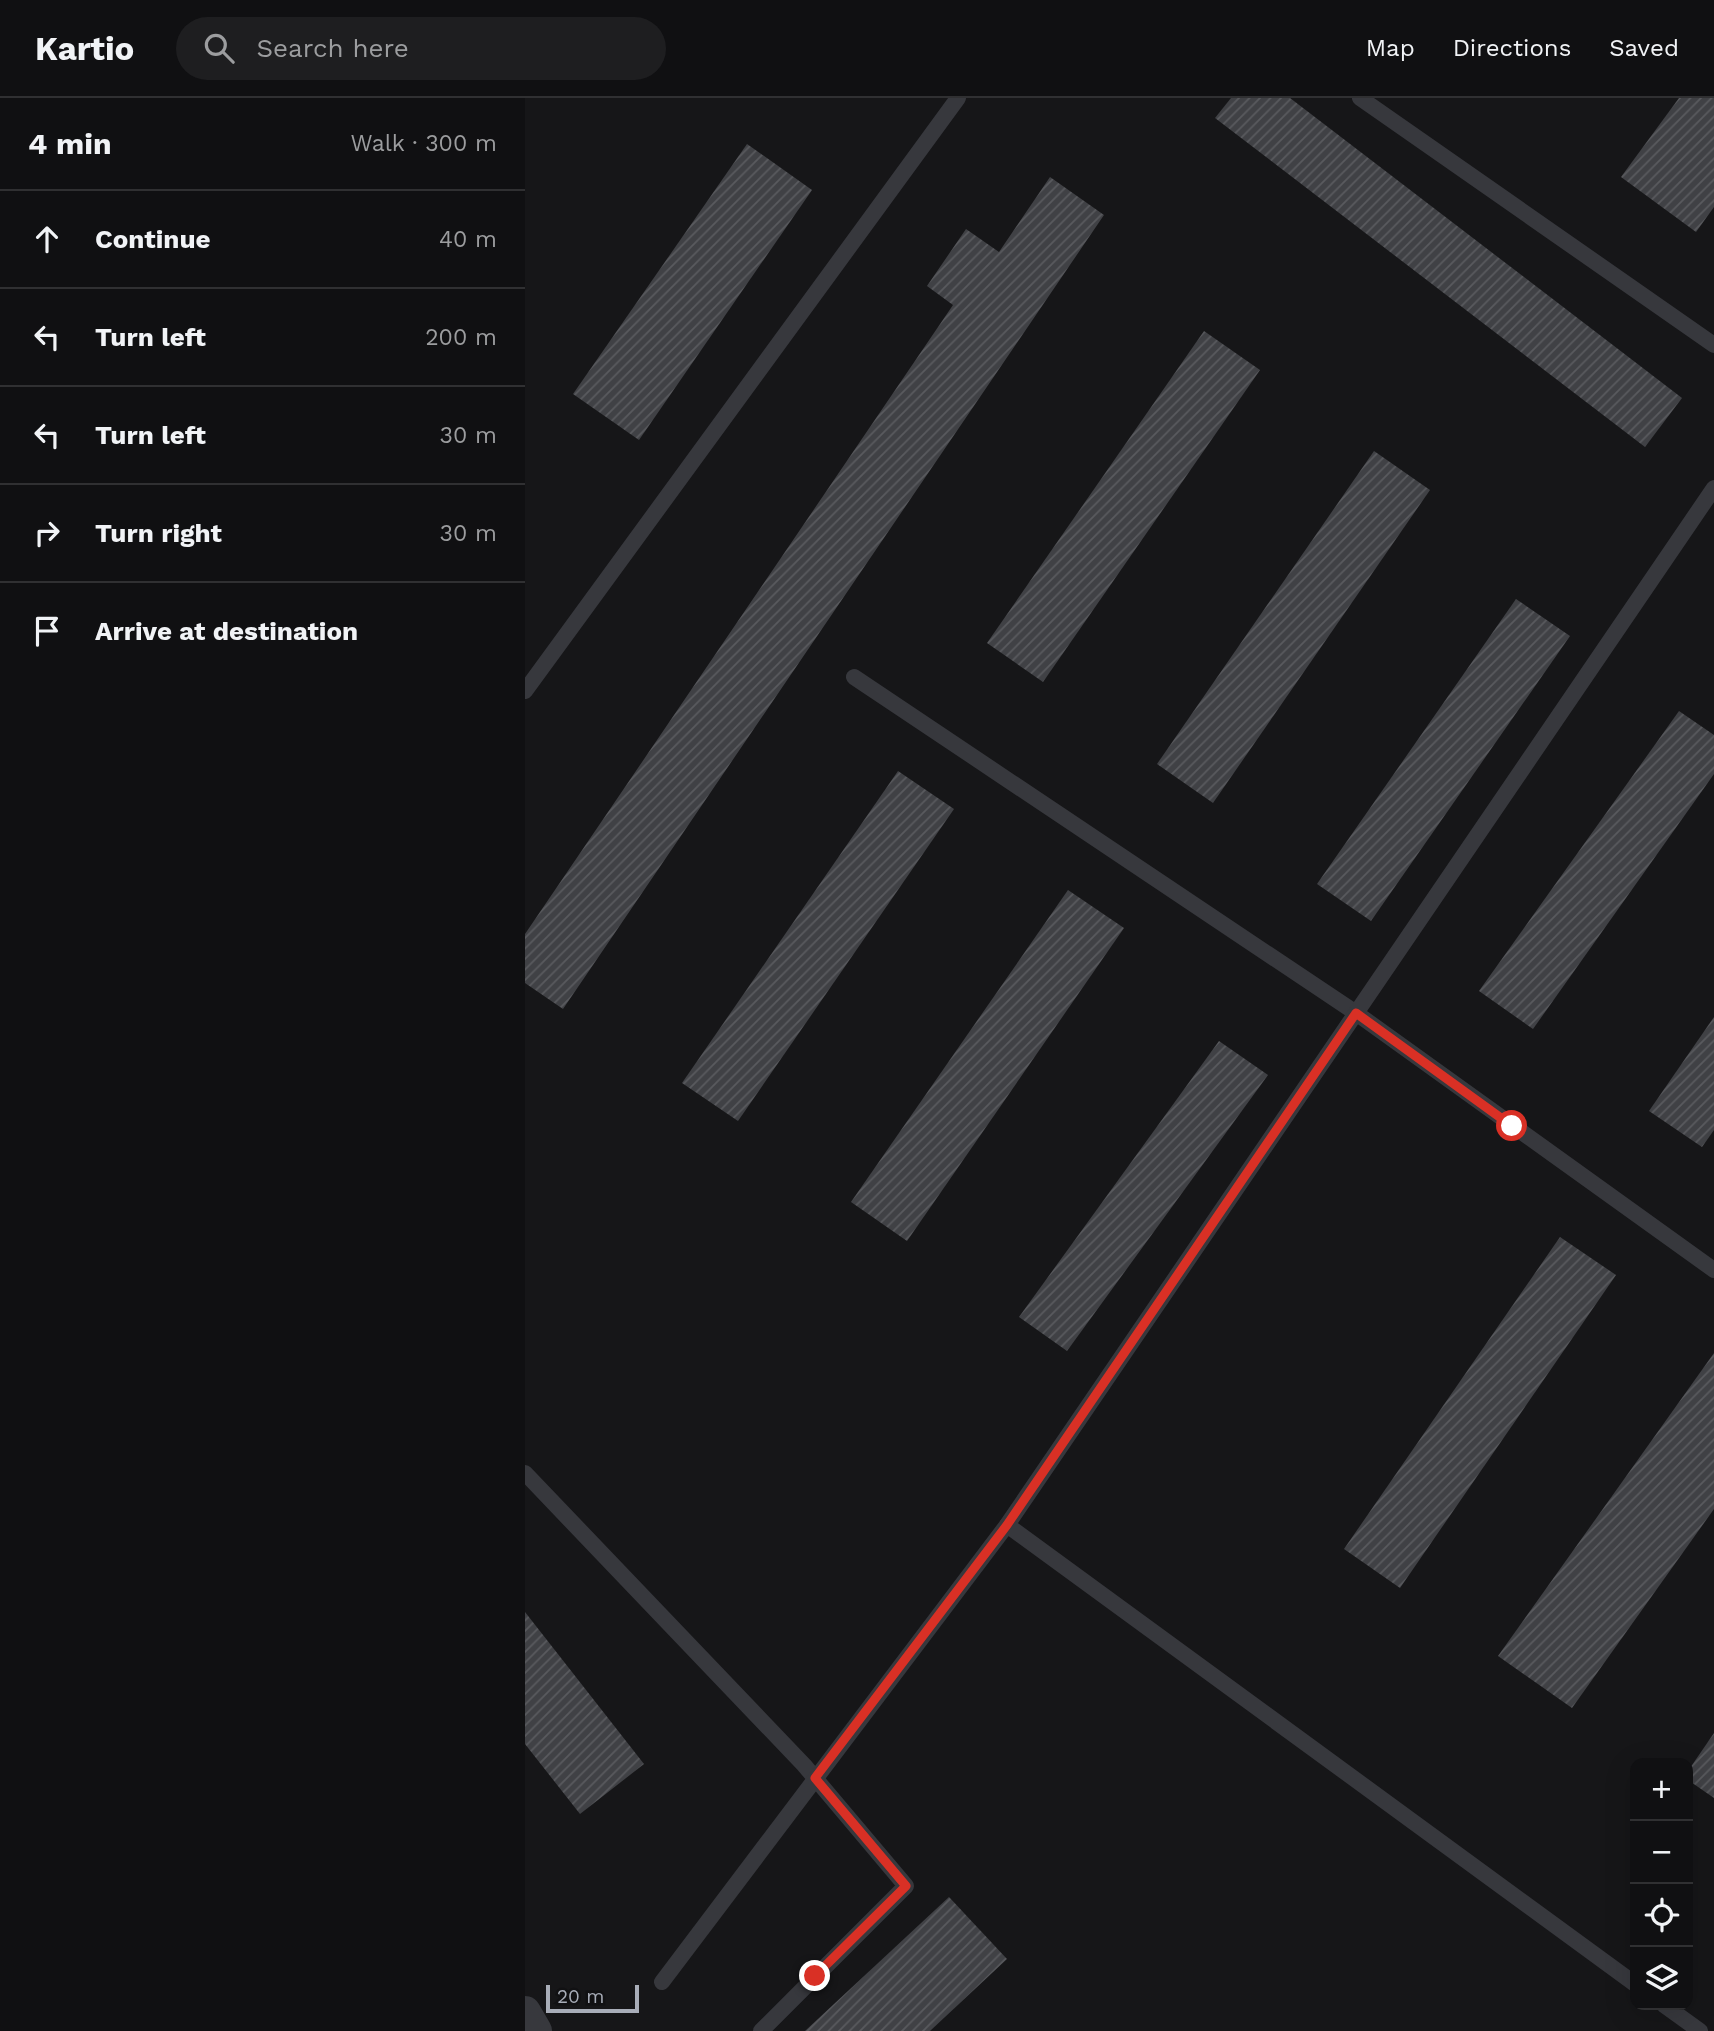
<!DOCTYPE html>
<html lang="en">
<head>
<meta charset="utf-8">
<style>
	:root { --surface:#101012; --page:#1e1e20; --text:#f1f3f6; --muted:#9c9d9f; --line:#303032 }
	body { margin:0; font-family:"Work Sans",sans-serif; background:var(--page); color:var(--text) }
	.controls { position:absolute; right:21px; bottom:21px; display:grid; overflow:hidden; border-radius:14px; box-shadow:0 7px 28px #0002 }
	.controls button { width:63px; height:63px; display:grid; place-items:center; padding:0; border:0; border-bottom:2px solid var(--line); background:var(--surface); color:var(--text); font:35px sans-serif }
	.scale { position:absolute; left:21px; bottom:18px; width:93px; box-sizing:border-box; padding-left:7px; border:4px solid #a8adb8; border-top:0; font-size:19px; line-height:24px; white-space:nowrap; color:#a8adb8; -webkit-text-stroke:5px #111113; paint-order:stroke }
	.stop { position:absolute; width:21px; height:21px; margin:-16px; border:5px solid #d93025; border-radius:50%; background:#fff }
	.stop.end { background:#d93025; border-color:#fff; box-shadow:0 2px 7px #0008 }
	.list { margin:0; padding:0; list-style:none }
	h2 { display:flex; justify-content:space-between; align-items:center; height:91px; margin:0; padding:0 28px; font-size:30px }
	h2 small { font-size:23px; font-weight:400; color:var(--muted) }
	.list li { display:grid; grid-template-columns:46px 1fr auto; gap:21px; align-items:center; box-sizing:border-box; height:98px; padding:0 28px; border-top:2px solid var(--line) }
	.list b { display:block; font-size:26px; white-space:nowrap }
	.list em { font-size:23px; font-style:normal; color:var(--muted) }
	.icon { flex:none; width:38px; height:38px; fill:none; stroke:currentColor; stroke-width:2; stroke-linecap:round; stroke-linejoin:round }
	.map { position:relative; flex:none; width:1189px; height:1933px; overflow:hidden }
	header { display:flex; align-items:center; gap:42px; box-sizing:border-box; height:98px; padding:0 35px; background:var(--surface); border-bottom:2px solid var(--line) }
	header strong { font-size:33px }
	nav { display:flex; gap:38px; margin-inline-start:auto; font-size:24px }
	.search { width:490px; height:63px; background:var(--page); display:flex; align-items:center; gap:18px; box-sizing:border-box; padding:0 24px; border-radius:38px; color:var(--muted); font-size:26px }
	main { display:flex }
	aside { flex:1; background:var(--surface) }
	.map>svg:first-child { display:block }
</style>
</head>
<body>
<header>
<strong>Kartio</strong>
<div class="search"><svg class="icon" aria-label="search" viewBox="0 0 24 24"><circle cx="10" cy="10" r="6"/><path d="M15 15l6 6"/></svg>Search here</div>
<nav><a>Map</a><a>Directions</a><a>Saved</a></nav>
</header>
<main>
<aside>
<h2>4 min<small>Walk · 300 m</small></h2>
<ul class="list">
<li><svg class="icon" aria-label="ahead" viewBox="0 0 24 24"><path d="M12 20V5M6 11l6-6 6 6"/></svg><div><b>Continue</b></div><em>40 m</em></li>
<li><svg class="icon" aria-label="left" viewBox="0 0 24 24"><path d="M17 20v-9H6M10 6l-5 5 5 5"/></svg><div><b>Turn left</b></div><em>200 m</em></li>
<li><svg class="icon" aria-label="left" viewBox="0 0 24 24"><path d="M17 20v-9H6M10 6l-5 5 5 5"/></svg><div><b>Turn left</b></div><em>30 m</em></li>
<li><svg class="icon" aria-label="right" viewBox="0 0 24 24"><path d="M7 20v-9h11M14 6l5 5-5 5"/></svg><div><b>Turn right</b></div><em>30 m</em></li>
<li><svg class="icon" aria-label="arrive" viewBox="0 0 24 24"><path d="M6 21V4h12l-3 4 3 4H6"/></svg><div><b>Arrive at destination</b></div></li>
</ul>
</aside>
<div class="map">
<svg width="1189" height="1933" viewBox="0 0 1189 1933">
	<defs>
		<pattern id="building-hatch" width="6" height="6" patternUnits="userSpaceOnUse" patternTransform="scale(1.75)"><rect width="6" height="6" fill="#404145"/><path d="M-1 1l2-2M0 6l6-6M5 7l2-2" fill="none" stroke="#595a5e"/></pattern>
	</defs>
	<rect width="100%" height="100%" fill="#161618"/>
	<g fill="url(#building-hatch)">
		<polygon points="706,0 765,0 1157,300 1120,349 690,20"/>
		<polygon points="1154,0 1189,0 1189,109 1171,134 1096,79"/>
		<polygon points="222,46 287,92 114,342 48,296"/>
		<polygon points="525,79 579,117 38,911 0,885 0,836 428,207 402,188 441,131 474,154"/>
		<polygon points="679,233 735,272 518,584 462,545"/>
		<polygon points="849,353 905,392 688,705 632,666"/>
		<polygon points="991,501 1045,538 846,823 792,786"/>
		<polygon points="1154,613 1189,637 1189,676 1008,931 954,893"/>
		<polygon points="373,673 429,711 213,1023 157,985"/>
		<polygon points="543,792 599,830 382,1143 326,1104"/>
		<polygon points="1189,919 1189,1032 1177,1049 1124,1013"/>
		<polygon points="694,943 743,977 542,1253 494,1219"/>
		<polygon points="1035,1139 1091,1177 875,1490 819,1451"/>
		<polygon points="1189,1255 1189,1411 1047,1610 973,1558"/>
		<polygon points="0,1514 119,1666 55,1716 0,1646"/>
		<polygon points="1189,1635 1189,1700 1163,1682 1163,1673"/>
		<polygon points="424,1799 482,1861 405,1933 280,1933"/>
	</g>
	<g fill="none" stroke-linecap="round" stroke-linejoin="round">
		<g stroke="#37383d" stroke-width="16">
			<polyline points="835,0 1189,247"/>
			<polyline points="329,579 831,915 1189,1172"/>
			<polyline points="0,593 433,0"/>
			<polyline points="0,1375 279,1667 381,1788 236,1933"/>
			<polyline points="482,1427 1189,390"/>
			<polyline points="137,1884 482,1427 1110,1886"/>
			<polyline points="1139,1907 1175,1933"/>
		</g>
		<polyline stroke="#37383d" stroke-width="32" points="0,1914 11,1933"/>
	</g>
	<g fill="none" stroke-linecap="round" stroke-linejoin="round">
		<polyline stroke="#d93025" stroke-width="9" points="290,1878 381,1788 290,1680 482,1427 831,915 987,1028"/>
	</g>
</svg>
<div class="controls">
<button>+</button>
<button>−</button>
<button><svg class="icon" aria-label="locate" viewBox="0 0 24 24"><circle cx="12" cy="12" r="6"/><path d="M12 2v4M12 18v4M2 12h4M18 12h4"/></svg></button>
<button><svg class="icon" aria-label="layers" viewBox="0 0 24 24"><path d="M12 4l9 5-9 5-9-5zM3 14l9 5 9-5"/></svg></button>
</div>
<div class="scale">20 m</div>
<div class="stop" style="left:987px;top:1028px"></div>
<div class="stop end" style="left:290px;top:1878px"></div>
</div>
</main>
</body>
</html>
